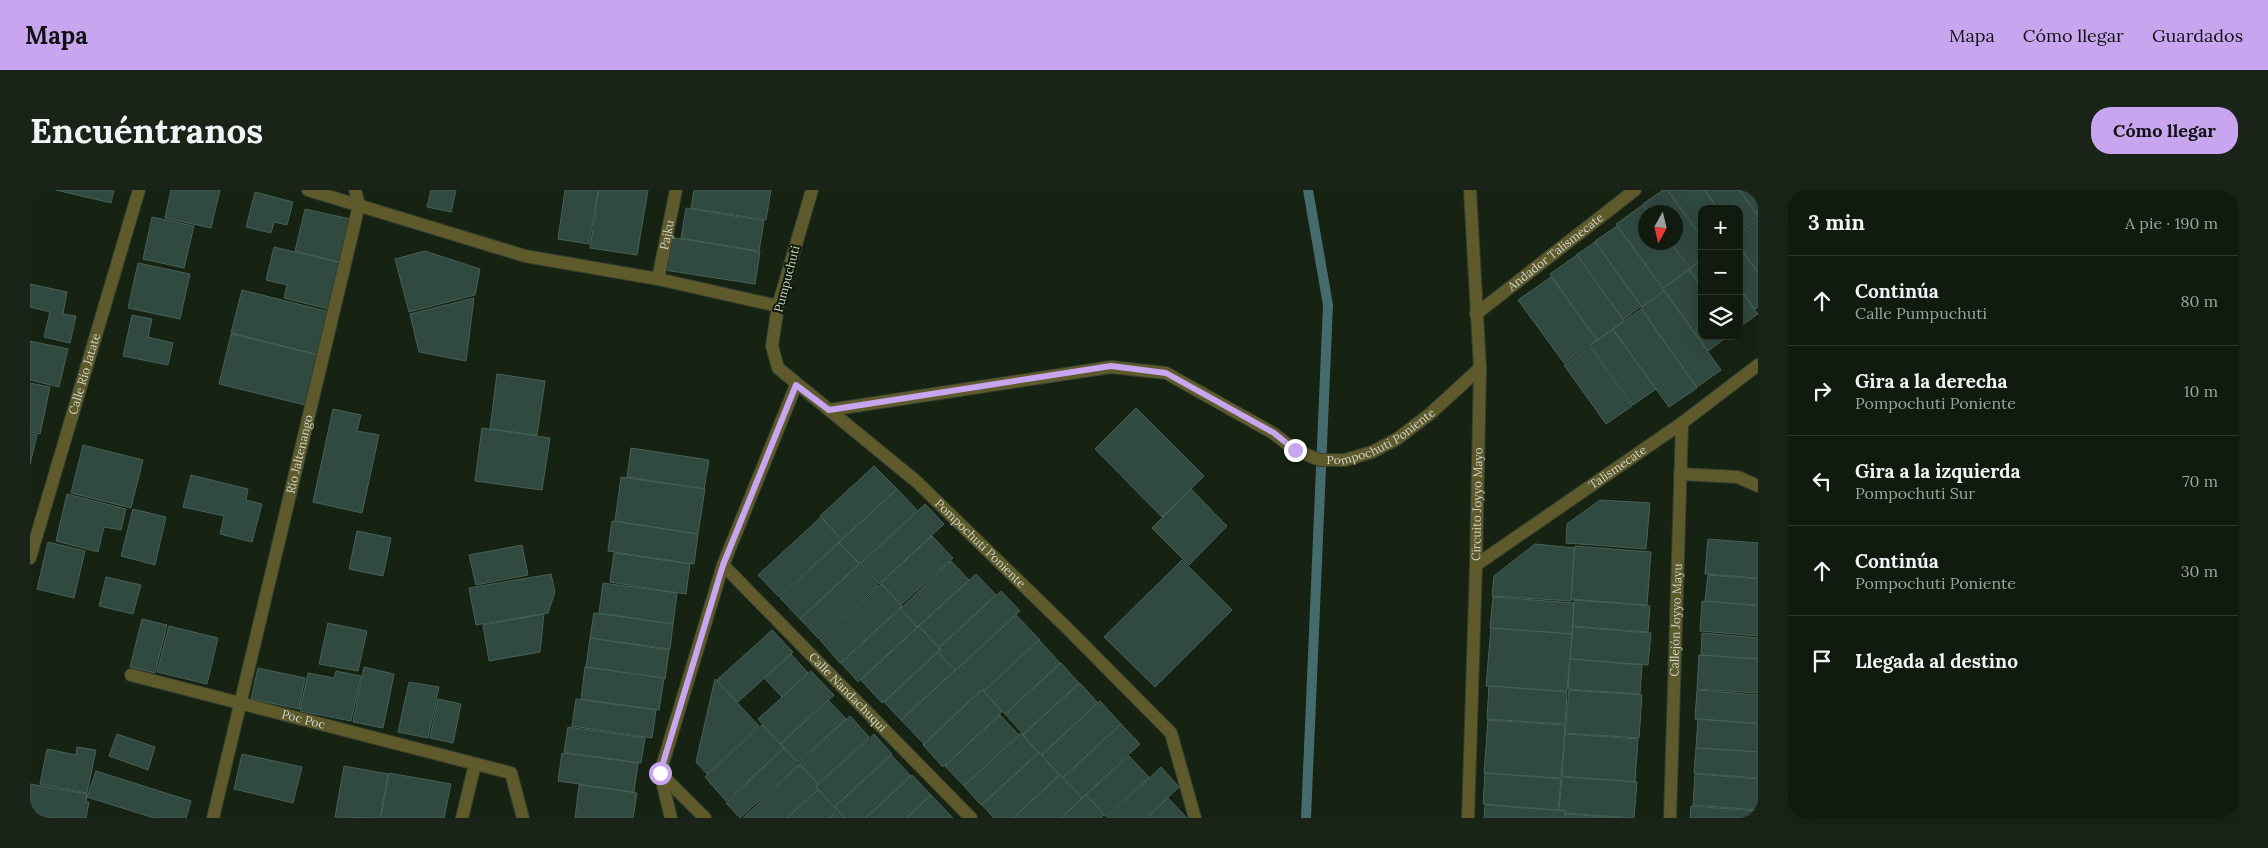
<!DOCTYPE html>
<html lang="es">
<head>
<meta charset="utf-8">
<style>
	:root { --surface:#101a0e; --page:#192317; --text:#f1f3f6; --muted:#9ca19e; --line:#30382e; --accent:#c8a6ef }
	body { margin:0; font-family:Lora,serif; background:var(--page); color:var(--text) }
	.controls { position:absolute; right:15px; top:15px; display:grid; overflow:hidden; border-radius:10px; box-shadow:0 5px 20px #0002 }
	.controls button { width:45px; height:45px; display:grid; place-items:center; padding:0; border:0; border-bottom:1px solid var(--line); background:var(--surface); color:var(--text); font:25px sans-serif }
	.compass { position:absolute; left:1608px; top:15px; width:45px; height:45px; border-radius:50%; background:var(--surface); box-shadow:0 5px 20px #0002; rotate:188deg }
	.stop { position:absolute; width:15px; height:15px; margin:-11px; border:4px solid #c8a6ef; border-radius:50%; background:#fff }
	.stop.end { background:#c8a6ef; border-color:#fff; box-shadow:0 1px 5px #0008 }
	.list { margin:0; padding:0; list-style:none }
	h2 { display:flex; justify-content:space-between; align-items:center; height:65px; margin:0; padding:0 20px; font-size:21px }
	h2 small { font-size:16px; font-weight:400; color:var(--muted) }
	.list li { display:grid; grid-template-columns:32px 1fr auto; gap:15px; align-items:center; box-sizing:border-box; height:90px; padding:0 20px; border-top:1px solid var(--line) }
	.list b { display:block; font-size:19px; white-space:nowrap }
	.list p { margin:0; font-size:16px; white-space:nowrap; color:var(--muted) }
	.list em { font-size:16px; font-style:normal; color:var(--muted) }
	.icon { flex:none; width:28px; height:28px; fill:none; stroke:currentColor; stroke-width:2; stroke-linecap:round; stroke-linejoin:round }
	.map { position:relative; flex:none; width:1728px; height:628px; overflow:hidden; border-radius:20px }
	header { display:flex; align-items:center; gap:30px; box-sizing:border-box; height:70px; padding:0 25px; background:var(--accent); color:#111 }
	header strong { font-size:24px }
	nav { display:flex; gap:28px; margin-inline-start:auto; font-size:18px }
	.intro { display:flex; align-items:center; justify-content:space-between; box-sizing:border-box; height:120px; padding:0 30px }
	h1 { margin:0; font-size:35px }
	.button { padding:12px 22px; border-radius:20px; background:var(--accent); color:#111; font-size:18px; font-weight:700 }
	main { display:flex; gap:30px; padding:0 30px }
	aside { flex:1; background:var(--surface); border-radius:20px; box-shadow:0 5px 20px #0002 }
	.map>svg:first-child { display:block }
</style>
</head>
<body>
<header>
<strong>Mapa</strong>
<nav><a>Mapa</a><a>Cómo llegar</a><a>Guardados</a></nav>
</header>
<div class="intro"><h1>Encuéntranos</h1><a class="button">Cómo llegar</a></div>
<main>
<div class="map">
<svg width="1728" height="628" viewBox="0 0 1728 628">
	<rect width="100%" height="100%" fill="#162212"/>
	<g fill="none" stroke-linecap="round" stroke-linejoin="round">
		<polyline stroke="#446c6c" stroke-width="10" points="1276,628 1298,115 1278,0"/>
	</g>
	<g fill="#304941" stroke="#476258">
		<polygon points="26,0 84,0 81,13"/>
		<polygon points="141,0 190,0 181,38 135,28"/>
		<polygon points="401,0 426,0 421,22 397,17"/>
		<polygon points="535,0 568,0 559,54 528,49"/>
		<polygon points="569,0 618,0 607,65 560,58"/>
		<polygon points="664,0 741,0 736,30 661,18"/>
		<polygon points="1633,0 1637,0 1672,49 1672,69 1660,78 1641,52 1646,52 1646,22 1619,22 1613,14"/>
		<polygon points="1638,0 1674,0 1688,19 1672,19 1672,47"/>
		<polygon points="1675,0 1709,0 1728,27 1709,40 1709,19 1688,19"/>
		<polygon points="1710,0 1728,0 1728,25"/>
		<polygon points="225,2 263,12 257,35 244,32 241,43 216,37"/>
		<polygon points="1613,15 1619,22 1616,22 1616,52 1640,52 1659,79 1633,98 1586,34"/>
		<polygon points="656,18 734,31 729,61 651,48"/>
		<polygon points="275,19 320,29 309,72 265,61"/>
		<polygon points="122,27 164,36 154,78 113,69"/>
		<polygon points="1728,29 1728,82 1709,56 1709,42"/>
		<polygon points="1587,36 1634,101 1612,117 1565,51"/>
		<polygon points="640,47 730,62 725,94 634,80"/>
		<polygon points="1565,52 1611,116 1593,130 1546,65"/>
		<polygon points="244,57 310,73 298,119 254,108 257,95 236,90"/>
		<polygon points="1709,57 1728,83 1728,117 1725,119 1709,98"/>
		<polygon points="395,61 450,79 445,105 379,122 365,69"/>
		<polygon points="1547,65 1594,131 1567,150 1520,84"/>
		<polygon points="1672,71 1672,97 1659,79"/>
		<polygon points="108,73 160,84 150,129 98,118"/>
		<polygon points="1659,80 1672,97 1672,146 1698,146 1678,161 1633,98"/>
		<polygon points="1521,87 1567,150 1534,173 1488,110"/>
		<polygon points="0,94 37,102 33,124 46,126 40,153 14,147 20,122 0,117"/>
		<polygon points="1709,98 1728,124 1709,137"/>
		<polygon points="212,100 300,122 289,165 201,143"/>
		<polygon points="1634,101 1691,180 1667,197 1611,118"/>
		<polygon points="444,108 436,171 389,162 380,124"/>
		<polygon points="1611,119 1667,198 1639,217 1583,139"/>
		<polygon points="102,125 122,129 118,147 143,153 138,175 93,166"/>
		<polygon points="1583,140 1626,199 1603,215 1560,155"/>
		<polygon points="201,144 288,165 275,215 189,194"/>
		<polygon points="0,151 38,159 29,197 0,190"/>
		<polygon points="1560,157 1602,216 1576,234 1534,175"/>
		<polygon points="467,184 515,191 507,245 460,239"/>
		<polygon points="0,193 20,197 10,244 0,242"/>
		<polygon points="1106,218 1174,286 1132,327 1065,259"/>
		<polygon points="303,219 331,225 327,241 349,245 332,323 283,312"/>
		<polygon points="452,238 520,248 512,300 445,291"/>
		<polygon points="0,244 7,245 0,274"/>
		<polygon points="53,255 113,270 101,318 41,303"/>
		<polygon points="601,258 679,270 674,299 597,287"/>
		<polygon points="844,276 867,299 812,349 790,326"/>
		<polygon points="161,285 218,299 216,310 232,314 222,352 190,344 194,326 153,317"/>
		<polygon points="591,287 675,299 668,344 585,331"/>
		<polygon points="867,299 888,321 830,374 809,353"/>
		<polygon points="1161,299 1197,336 1159,375 1122,338"/>
		<polygon points="37,304 96,319 91,340 74,337 68,362 26,351"/>
		<polygon points="1570,310 1620,313 1616,359 1536,353 1537,334"/>
		<polygon points="895,314 914,334 849,394 830,374"/>
		<polygon points="103,319 136,327 125,375 91,366"/>
		<polygon points="791,327 811,350 749,407 728,385"/>
		<polygon points="582,331 668,344 664,374 578,361"/>
		<polygon points="327,341 361,348 353,386 319,379"/>
		<polygon points="902,346 923,368 871,415 851,393"/>
		<polygon points="1678,349 1728,353 1728,388 1675,384"/>
		<polygon points="18,352 55,361 44,408 7,399"/>
		<polygon points="809,353 829,374 770,429 750,408"/>
		<polygon points="1505,354 1544,358 1541,411 1462,406 1464,386"/>
		<polygon points="492,355 498,385 446,395 439,365"/>
		<polygon points="1545,356 1621,362 1617,415 1541,409"/>
		<polygon points="584,363 660,374 656,404 580,392"/>
		<polygon points="1152,370 1202,420 1125,497 1074,447"/>
		<polygon points="921,371 939,390 887,437 870,419"/>
		<polygon points="829,375 848,395 789,449 770,429"/>
		<polygon points="521,384 525,402 518,423 446,435 439,398"/>
		<polygon points="946,384 966,405 909,457 889,436"/>
		<polygon points="1678,385 1728,389 1728,415 1675,411"/>
		<polygon points="76,387 111,395 103,424 69,416"/>
		<polygon points="573,393 647,403 643,434 569,423"/>
		<polygon points="851,394 872,416 810,473 790,450"/>
		<polygon points="971,401 990,421 925,481 908,462 911,460 909,458"/>
		<polygon points="1463,407 1544,413 1542,444 1460,438"/>
		<polygon points="1544,410 1620,416 1618,442 1543,436"/>
		<polygon points="1672,411 1728,416 1728,446 1670,441"/>
		<polygon points="870,419 887,437 828,492 811,473"/>
		<polygon points="564,423 643,434 640,459 560,448"/>
		<polygon points="514,424 510,462 459,471 453,435"/>
		<polygon points="986,425 1010,450 954,501 930,476"/>
		<polygon points="112,429 137,435 125,483 100,477"/>
		<polygon points="298,433 337,441 328,481 289,474"/>
		<polygon points="139,436 188,448 177,494 127,482"/>
		<polygon points="889,436 910,460 852,513 831,490"/>
		<polygon points="1543,437 1621,443 1618,475 1540,469"/>
		<polygon points="1461,438 1542,444 1537,501 1456,496"/>
		<polygon points="742,440 763,462 708,512 687,490"/>
		<polygon points="1672,443 1728,448 1728,469 1671,465"/>
		<polygon points="560,448 639,460 635,489 556,477"/>
		<polygon points="1009,450 1030,473 975,524 954,501"/>
		<polygon points="908,462 925,480 871,530 854,512"/>
		<polygon points="761,464 778,483 752,507 734,488"/>
		<polygon points="1669,465 1728,469 1728,503 1667,499"/>
		<polygon points="1540,469 1612,475 1610,504 1538,499"/>
		<polygon points="1031,473 1049,493 993,544 975,524"/>
		<polygon points="334,477 364,484 353,538 323,532"/>
		<polygon points="555,477 634,488 629,520 551,509"/>
		<polygon points="929,477 951,500 894,554 871,530"/>
		<polygon points="228,478 275,488 269,519 221,509"/>
		<polygon points="306,481 331,486 321,531 270,521 278,483 304,488"/>
		<polygon points="781,481 804,505 750,554 728,529"/>
		<polygon points="685,489 729,536 677,584 666,572"/>
		<polygon points="379,492 409,497 398,548 368,542"/>
		<polygon points="1050,493 1068,513 1011,565 993,545"/>
		<polygon points="1459,496 1537,502 1535,534 1457,529"/>
		<polygon points="952,500 972,522 913,577 893,555"/>
		<polygon points="1539,500 1612,505 1609,548 1535,543"/>
		<polygon points="1667,500 1728,505 1728,533 1665,529"/>
		<polygon points="408,509 431,514 423,553 400,548"/>
		<polygon points="546,509 626,520 622,548 542,536"/>
		<polygon points="798,510 816,529 768,572 751,554"/>
		<polygon points="1070,511 1091,534 1032,588 1012,565"/>
		<polygon points="970,525 989,545 934,596 915,576"/>
		<polygon points="820,526 839,547 788,594 769,573"/>
		<polygon points="1668,529 1728,534 1728,562 1666,558"/>
		<polygon points="1458,530 1535,535 1531,588 1454,583"/>
		<polygon points="1091,534 1110,554 1052,608 1033,588"/>
		<polygon points="732,535 754,558 696,611 675,587"/>
		<polygon points="538,537 615,548 611,573 534,562"/>
		<polygon points="991,543 1008,563 951,615 934,596"/>
		<polygon points="87,544 125,557 118,580 79,566"/>
		<polygon points="844,544 862,564 804,617 786,597"/>
		<polygon points="1535,544 1608,549 1605,592 1532,586"/>
		<polygon points="47,557 66,560 57,603 10,594 17,559 46,565"/>
		<polygon points="754,558 769,575 710,628 696,613"/>
		<polygon points="1666,558 1728,562 1728,588 1664,583"/>
		<polygon points="532,563 608,573 604,602 528,591"/>
		<polygon points="1009,563 1029,585 983,628 964,628 952,615"/>
		<polygon points="212,564 272,577 263,613 204,599"/>
		<polygon points="861,565 881,586 835,628 815,628 805,617"/>
		<polygon points="1099,566 1119,587 1076,627 1056,605"/>
		<polygon points="770,575 788,594 786,597 788,600 757,628 713,628"/>
		<polygon points="314,576 358,584 350,628 305,627"/>
		<polygon points="1131,577 1149,597 1116,628 1077,628"/>
		<polygon points="66,581 161,611 156,628 124,628 57,607"/>
		<polygon points="359,583 421,594 414,628 351,628"/>
		<polygon points="1455,583 1531,589 1528,620 1453,614"/>
		<polygon points="1665,584 1728,589 1728,620 1663,615"/>
		<polygon points="882,585 901,605 876,628 836,628"/>
		<polygon points="1030,585 1052,608 1031,628 983,628"/>
		<polygon points="1532,587 1607,592 1604,628 1535,623 1535,620 1529,620"/>
		<polygon points="0,594 57,604 56,612 59,612 56,628 0,628"/>
		<polygon points="549,595 607,603 603,628 545,628"/>
		<polygon points="788,600 807,620 799,628 757,628"/>
		<polygon points="901,605 923,628 877,628"/>
		<polygon points="1056,605 1074,625 1071,628 1031,628"/>
		<polygon points="1138,608 1157,628 1116,628"/>
		<polygon points="1455,615 1535,621 1534,628 1454,628"/>
		<polygon points="1661,616 1728,621 1728,628 1660,628"/>
		<polygon points="808,621 815,628 800,628"/>
		<polygon points="1535,624 1593,628 1535,628"/>
	</g>
	<g fill="none" stroke-linecap="round" stroke-linejoin="round">
		<g stroke="#333f2f" stroke-width="14">
			<g id="minor">
				<polyline points="278,0 495,66 628,89 748,116"/>
				<path id="s1" d="M782,0L748,116L742,156L748,178L887,292L1038,439L1141,543L1165,628"/>
				<path id="s2" d="M628,89L646,0"/>
				<path id="s3" d="M1446,124L1605,0"/>
				<path id="s4" d="M799,220L1081,177L1136,183L1243,243L1265,260L1290,270H1315L1342,262L1367,249L1401,223L1450,178"/>
				<polyline points="1650,284 1708,287 1728,296"/>
				<path id="s5" d="M0,368L109,0"/>
				<path id="s6" d="M693,375L941,628"/>
				<path id="s7" d="M1446,375L1652,233L1728,175"/>
				<path id="s8" d="M101,485L481,583L493,628"/>
				<polyline points="630,583 675,628"/>
				<path id="s9" d="M183,628L329,15L325,0"/>
				<polyline points="432,628 445,574"/>
				<polyline points="641,628 630,583 693,375 766,195"/>
				<path id="s10" d="M1438,628L1446,375L1450,178L1440,0"/>
				<path id="s11" d="M1640,628L1652,233"/>
			</g>
		</g>
		<use href="#minor" stroke="#5f5a2c" stroke-width="12"/>
	</g>
	<g fill="none" stroke-linecap="round" stroke-linejoin="round">
		<polyline stroke="#c8a6ef" stroke-width="6" points="630,583 693,375 766,195 799,220 1081,176 1136,183 1244,243 1265,260"/>
	</g>
	<g text-anchor="middle" stroke-width="4" stroke-linejoin="round" paint-order="stroke">
		<g font-size="12" fill="#cdd5ca" stroke="#0d1909">
			<text dy="4" stroke="none"><textPath href="#s2" startOffset="45">Pajku</textPath></text>
			<text dy="4" stroke="none"><textPath href="#s3" startOffset="101">Andador Talismecate</textPath></text>
			<text transform="translate(757 89) rotate(-75)" y="4">Pumpuchuti</text>
			<text dy="4" stroke="none"><textPath href="#s5" startOffset="192">Calle Río Jatate</textPath></text>
			<text dy="4" stroke="none"><textPath href="#s4" startOffset="585">Pompochuti Poniente</textPath></text>
			<text dy="4" stroke="none"><textPath href="#s9" startOffset="374">Río Jaltenango</textPath></text>
			<text dy="4" stroke="none"><textPath href="#s7" startOffset="172">Talismecate</textPath></text>
			<text dy="4" stroke="none"><textPath href="#s10" startOffset="314">Circuito Joyyo Mayo</textPath></text>
			<text dy="4" stroke="none"><textPath href="#s1" startOffset="452">Pompochuti Poniente</textPath></text>
			<text dy="4" stroke="none"><textPath href="#s11" startOffset="198">Callejón Joyyo Mayu</textPath></text>
			<text dy="4" stroke="none"><textPath href="#s6" startOffset="178">Calle Nandachuqui</textPath></text>
			<text dy="4" stroke="none"><textPath href="#s8" startOffset="178">Poc Poc</textPath></text>
		</g>
	</g>
</svg>
<div class="controls">
<button>+</button>
<button>−</button>
<button><svg class="icon" aria-label="layers" viewBox="0 0 24 24"><path d="M12 4l9 5-9 5-9-5zM3 14l9 5 9-5"/></svg></button>
</div>
<svg class="compass" viewBox="-18 -18 36 36"><path d="M0-13l5 13h-10z" fill="#e53935"/><path d="M0 13l5-13h-10z" fill="#9ca19e"/></svg>
<div class="stop" style="left:630px;top:583px"></div>
<div class="stop end" style="left:1265px;top:260px"></div>
</div>
<aside>
<h2>3 min<small>A pie · 190 m</small></h2>
<ul class="list">
<li><svg class="icon" aria-label="ahead" viewBox="0 0 24 24"><path d="M12 20V5M6 11l6-6 6 6"/></svg><div><b>Continúa</b><p>Calle Pumpuchuti</p></div><em>80 m</em></li>
<li><svg class="icon" aria-label="right" viewBox="0 0 24 24"><path d="M7 20v-9h11M14 6l5 5-5 5"/></svg><div><b>Gira a la derecha</b><p>Pompochuti Poniente</p></div><em>10 m</em></li>
<li><svg class="icon" aria-label="left" viewBox="0 0 24 24"><path d="M17 20v-9H6M10 6l-5 5 5 5"/></svg><div><b>Gira a la izquierda</b><p>Pompochuti Sur</p></div><em>70 m</em></li>
<li><svg class="icon" aria-label="ahead" viewBox="0 0 24 24"><path d="M12 20V5M6 11l6-6 6 6"/></svg><div><b>Continúa</b><p>Pompochuti Poniente</p></div><em>30 m</em></li>
<li><svg class="icon" aria-label="arrive" viewBox="0 0 24 24"><path d="M6 21V4h12l-3 4 3 4H6"/></svg><div><b>Llegada al destino</b></div></li>
</ul>
</aside>
</main>
</body>
</html>
